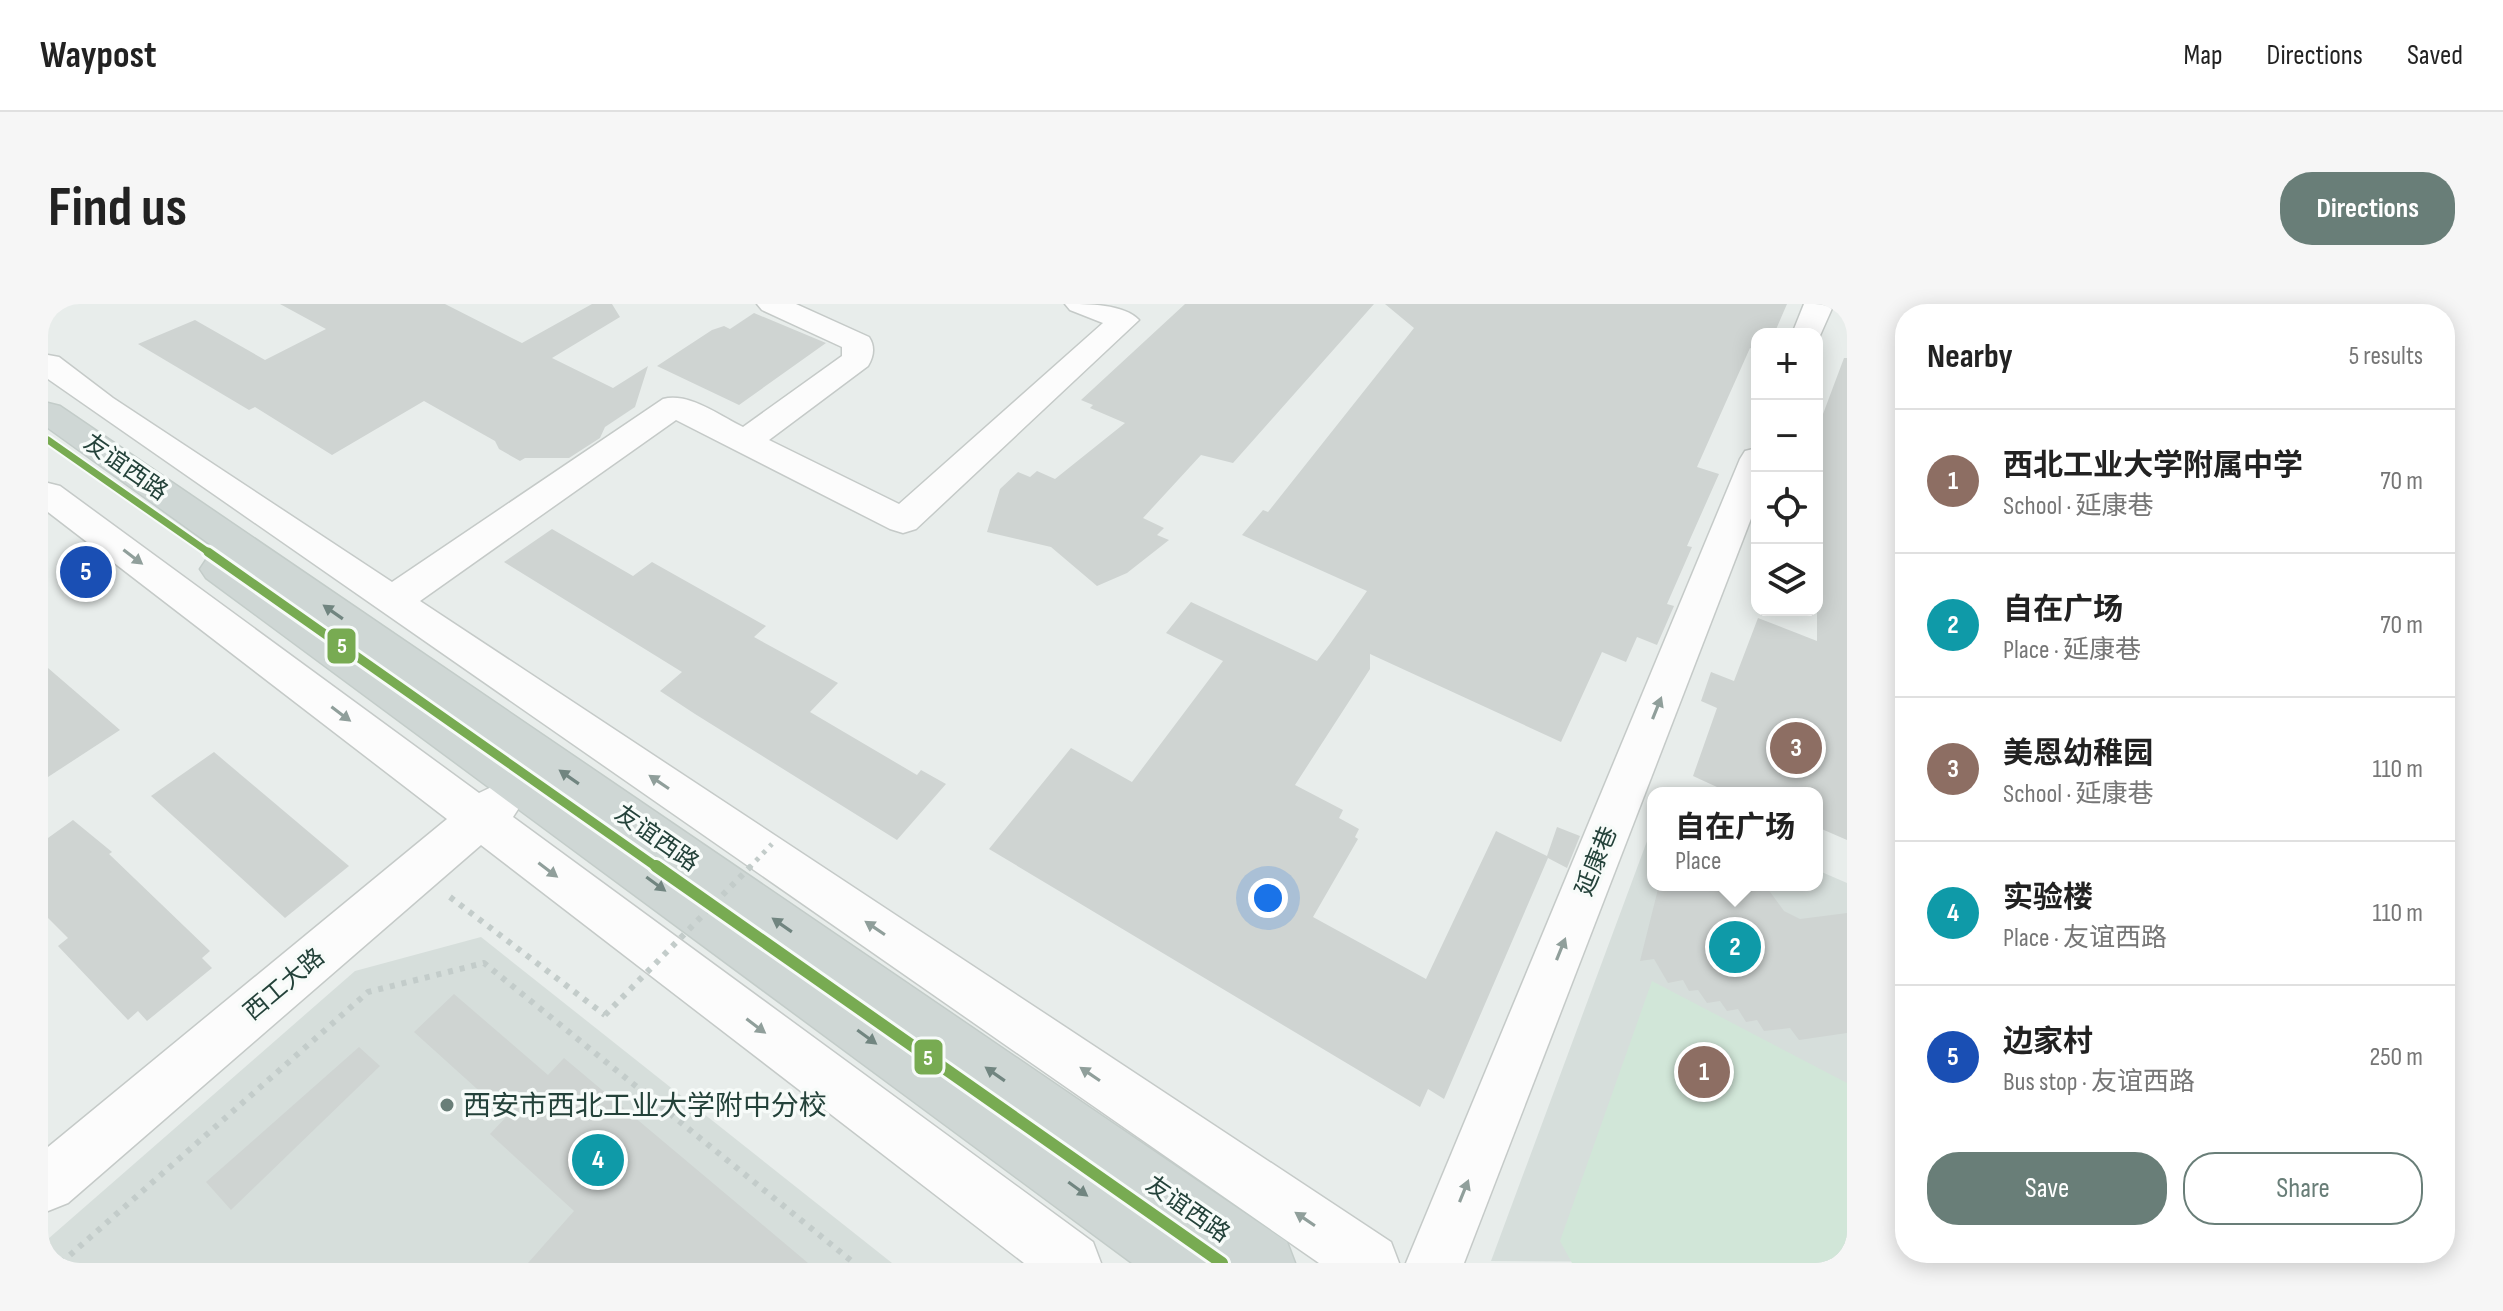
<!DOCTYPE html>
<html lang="en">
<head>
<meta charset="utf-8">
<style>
	:root { --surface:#fff; --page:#f6f6f6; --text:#222; --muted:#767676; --line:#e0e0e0; --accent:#697e78 }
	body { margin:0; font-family:"Sofia Sans Condensed","Noto Sans SC",sans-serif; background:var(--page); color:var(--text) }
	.controls { position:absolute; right:24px; top:24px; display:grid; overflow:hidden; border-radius:16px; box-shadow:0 4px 20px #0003 }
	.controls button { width:72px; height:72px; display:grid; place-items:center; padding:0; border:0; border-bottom:2px solid var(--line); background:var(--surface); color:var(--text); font:40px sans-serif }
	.you { position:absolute; left:1220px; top:594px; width:28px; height:28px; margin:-20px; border:6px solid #fff; border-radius:50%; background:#1a73e8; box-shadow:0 0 0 12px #1a73e833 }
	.badge { display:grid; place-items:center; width:52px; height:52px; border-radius:50%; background:var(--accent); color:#fff; font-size:26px; font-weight:700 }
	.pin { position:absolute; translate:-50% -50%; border:4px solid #fff; box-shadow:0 2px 8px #0006 }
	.popup { position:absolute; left:1599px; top:483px; width:176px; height:104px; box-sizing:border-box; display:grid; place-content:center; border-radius:16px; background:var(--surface); filter:drop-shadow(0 2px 6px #0005); font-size:26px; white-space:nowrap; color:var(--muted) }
	.popup b { font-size:30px; color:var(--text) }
	.popup::after { content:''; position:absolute; left:50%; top:100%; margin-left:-16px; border:16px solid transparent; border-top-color:var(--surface) }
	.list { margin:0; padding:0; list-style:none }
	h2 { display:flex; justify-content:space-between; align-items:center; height:104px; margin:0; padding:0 32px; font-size:34px }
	h2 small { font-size:26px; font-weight:400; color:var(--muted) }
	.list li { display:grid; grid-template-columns:52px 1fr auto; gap:24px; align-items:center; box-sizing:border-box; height:144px; padding:0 32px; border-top:2px solid var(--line) }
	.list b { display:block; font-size:30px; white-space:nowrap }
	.list p { margin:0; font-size:26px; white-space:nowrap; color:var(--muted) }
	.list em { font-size:26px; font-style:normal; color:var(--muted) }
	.actions { display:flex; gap:16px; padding:24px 32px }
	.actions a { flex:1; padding:18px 0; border:2px solid var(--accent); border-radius:32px; text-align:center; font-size:28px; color:var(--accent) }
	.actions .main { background:var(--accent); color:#fff }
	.icon { flex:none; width:44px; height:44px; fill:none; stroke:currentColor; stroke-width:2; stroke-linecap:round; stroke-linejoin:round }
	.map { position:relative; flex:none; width:1799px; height:959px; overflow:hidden; border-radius:32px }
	header { display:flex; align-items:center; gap:48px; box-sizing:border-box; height:112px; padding:0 40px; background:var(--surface); border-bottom:2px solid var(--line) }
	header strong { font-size:38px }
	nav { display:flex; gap:44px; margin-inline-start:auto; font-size:28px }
	.intro { display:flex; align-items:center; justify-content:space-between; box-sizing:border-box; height:192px; padding:0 48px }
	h1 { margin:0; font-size:56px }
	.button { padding:20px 36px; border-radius:32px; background:var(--accent); color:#fff; font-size:28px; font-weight:700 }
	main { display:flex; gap:48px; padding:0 48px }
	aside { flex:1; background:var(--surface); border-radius:32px; box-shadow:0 4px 20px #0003 }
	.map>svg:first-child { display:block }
</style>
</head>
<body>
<header>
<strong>Waypost</strong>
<nav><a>Map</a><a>Directions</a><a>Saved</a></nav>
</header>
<div class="intro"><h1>Find us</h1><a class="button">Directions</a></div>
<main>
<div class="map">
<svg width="1799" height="959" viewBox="0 0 1799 959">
	<rect width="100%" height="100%" fill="#e8edeb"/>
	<g fill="#d6dedb">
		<polygon points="1605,521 1605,581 1769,581 1769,566 1799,579 1799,959 1443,957"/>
		<polygon points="433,633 844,959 0,959 0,935 307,667"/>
	</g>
	<polygon fill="#d1e6d8" points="1604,677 1799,779 1799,959 1524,959 1512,937"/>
	<g fill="#cfd4d2">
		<polygon points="232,0 397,0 474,39 544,0 564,0 572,13 504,54 565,84 600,62 587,103 557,123 552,134 521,154 477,154 472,157 451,145 447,137 376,97 284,151 207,103 201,106 90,40 147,16 217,56 278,25"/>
		<polygon points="1137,0 1326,0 1185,159 1153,151 1095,214 1116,224 1109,231 1121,236 1079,269 1049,282 1003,243 939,228 952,185 970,168 982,173 989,167 1007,175 1077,119 1042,104 1045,101 1033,96"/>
		<polygon points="1337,0 1739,0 1726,30 1709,30 1709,47 1702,44 1649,163 1671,170 1639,242 1644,243 1619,300 1626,302 1609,341 1589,333 1578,358 1554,348 1513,438 1322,350 1322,365 1247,481 1295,506 1291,514 1311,525 1307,533 1310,535 1265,613 1378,675 1448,527 1499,552 1509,523 1532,532 1519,564 1500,554 1396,795 1380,785 1372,803 941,545 1023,444 1084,478 1175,357 1118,329 1143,298 1269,357 1282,340 1319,287 1194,231 1215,206 1220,208 1366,24"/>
		<polygon points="706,9 778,39 691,101 609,62 664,26 676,22 682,25"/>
		<polygon points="1796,54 1799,54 1799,536 1769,523 1769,489 1682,489 1645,472 1669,404 1653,397 1663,368 1686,377 1710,314 1769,337 1769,126"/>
		<polygon points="504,225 585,272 604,258 718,322 706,333 790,379 762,408 869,471 873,466 898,480 849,536 647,410 612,387 634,368 456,258"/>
		<polygon points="0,364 72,426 0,473"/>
		<polygon points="166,448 301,562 237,614 103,492"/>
		<polygon points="25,516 64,548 61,550 162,647 154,654 164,664 99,717 90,707 80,716 10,642 20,634 0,614 0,534"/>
		<polygon points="1611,581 1717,581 1736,607 1752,615 1799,609 1799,729 1751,736 1742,724 1716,727 1709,716 1698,718 1690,705 1679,707 1672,697 1659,699 1650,686 1641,687 1635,676 1620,679 1606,655 1592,657"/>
		<polygon points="406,690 500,771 516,754 760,959 480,959 526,907 442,830 459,812 366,728"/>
		<polygon points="311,743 332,762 183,906 158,878"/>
	</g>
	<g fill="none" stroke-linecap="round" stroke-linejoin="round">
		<g stroke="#c5cac8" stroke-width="3">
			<g id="minor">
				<path d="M709,0H748L821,33C827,42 826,52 820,62L721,136L851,200L1055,19L1022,6L1017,0C1040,0 1076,0 1091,16L868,225L855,229L842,225L628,116L372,297L1343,938L1351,959H1271L0,75V51L11,53L65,94L344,278L615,95C641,88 672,112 695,123L794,52V43L714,6Z"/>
				<polygon points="1756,0 1786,0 1770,36 1769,30 1744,30"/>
				<polygon points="1709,144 1709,199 1416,959 1358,959 1692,155 1697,147"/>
				<polygon points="0,179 12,182 431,489 454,478 470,483 476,496 465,513 1045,938 1053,959 976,959 433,541 20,899 0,907 0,843 399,515 0,208"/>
			</g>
		</g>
		<g stroke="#c3ccc9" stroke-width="3">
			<polygon id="major" points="0,99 12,102 1239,938 1247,959 1168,959 1160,953 1162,959 1084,959 158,274 152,265 158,256 171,252 184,256 0,124"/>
		</g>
		<g stroke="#c3ccca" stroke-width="6" stroke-dasharray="5 7" stroke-linecap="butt">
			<polyline points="402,593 557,711"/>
			<polyline points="13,959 320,688 436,659 806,959"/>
		</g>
		<use href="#minor" fill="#fcfcfc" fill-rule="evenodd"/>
		<use href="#major" fill="#cfd7d5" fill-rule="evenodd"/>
		<polyline stroke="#c3ccca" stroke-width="5" stroke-dasharray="4 6" stroke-linecap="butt" points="701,564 724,540"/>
		<polyline stroke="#c3ccca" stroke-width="6" stroke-dasharray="5 7" stroke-linecap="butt" points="557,711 703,562"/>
		<g stroke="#f7fbf9" stroke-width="11">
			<polyline id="metro-1-far2" points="0,136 163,250"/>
		</g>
		<g stroke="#f7fbf9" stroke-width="15">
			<polyline id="metro-1-far1" points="160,248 610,564"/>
		</g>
		<g stroke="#f7fbf9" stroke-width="18">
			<polyline id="metro-1" points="608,562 1174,959"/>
		</g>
		<use href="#metro-1-far2" stroke="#78ab52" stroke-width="7"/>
		<use href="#metro-1-far1" stroke="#78ab52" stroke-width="9"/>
		<use href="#metro-1" stroke="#78ab52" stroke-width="12"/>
	</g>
	<defs><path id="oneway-solid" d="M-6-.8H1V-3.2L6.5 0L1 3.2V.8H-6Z" transform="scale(2)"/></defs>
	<g fill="#909f9b">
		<use href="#oneway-solid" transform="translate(85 253) rotate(37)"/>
		<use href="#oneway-solid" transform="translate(1609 404) rotate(-68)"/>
		<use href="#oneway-solid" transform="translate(293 410) rotate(37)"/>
		<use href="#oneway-solid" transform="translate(611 478) rotate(-146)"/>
		<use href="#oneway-solid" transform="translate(500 566) rotate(37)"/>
		<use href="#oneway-solid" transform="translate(827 624) rotate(-146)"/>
		<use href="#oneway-solid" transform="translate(1513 645) rotate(-68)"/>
		<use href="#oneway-solid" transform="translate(708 722) rotate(37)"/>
		<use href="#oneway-solid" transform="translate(1042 770) rotate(-146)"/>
		<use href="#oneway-solid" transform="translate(1416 887) rotate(-68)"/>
		<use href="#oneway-solid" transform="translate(1257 915) rotate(-146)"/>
	</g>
	<g fill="#718580">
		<use href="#oneway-solid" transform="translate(285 308) rotate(-145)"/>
		<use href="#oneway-solid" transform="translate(521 473) rotate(-145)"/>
		<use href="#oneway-solid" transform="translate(608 580) rotate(36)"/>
		<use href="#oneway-solid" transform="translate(734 621) rotate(-145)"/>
		<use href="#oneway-solid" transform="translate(819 733) rotate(36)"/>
		<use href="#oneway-solid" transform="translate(947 770) rotate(-145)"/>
		<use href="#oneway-solid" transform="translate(1030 885) rotate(36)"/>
	</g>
	<circle fill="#697e78" stroke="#f7fbf9" stroke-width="3" cx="399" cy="801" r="8"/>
	<g text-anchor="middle" stroke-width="7" stroke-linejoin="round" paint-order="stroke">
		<g font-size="24" fill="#24423a" stroke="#f7fbf9">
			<text transform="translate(78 163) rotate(35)" y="8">友谊西路</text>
			<text transform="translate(609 534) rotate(35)" y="8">友谊西路</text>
			<text transform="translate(1548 557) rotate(-68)" y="8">延康巷</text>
			<text transform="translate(236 680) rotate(-40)" y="8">西工大路</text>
			<text transform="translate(1140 905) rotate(35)" y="8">友谊西路</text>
		</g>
		<g font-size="28" fill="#24423a" stroke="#f7fbf9" text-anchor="start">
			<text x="415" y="811">西安市西北工业大学附中分校</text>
		</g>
	</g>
	<g stroke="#f7fbf9" stroke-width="3">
		<rect x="278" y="323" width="31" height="38" rx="8" fill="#78ab52"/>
		<rect x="865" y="734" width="31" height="38" rx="8" fill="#78ab52"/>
	</g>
	<g font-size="22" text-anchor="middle" font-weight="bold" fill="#fff">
		<text x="294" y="349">5</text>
		<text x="880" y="761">5</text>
	</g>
</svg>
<div class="controls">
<button>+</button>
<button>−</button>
<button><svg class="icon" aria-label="locate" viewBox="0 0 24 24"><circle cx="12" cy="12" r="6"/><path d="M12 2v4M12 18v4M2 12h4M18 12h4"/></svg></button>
<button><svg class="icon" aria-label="layers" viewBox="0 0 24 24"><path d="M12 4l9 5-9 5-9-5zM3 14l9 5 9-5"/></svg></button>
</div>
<div class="you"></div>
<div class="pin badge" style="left:1656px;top:768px;background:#8d6e63">1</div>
<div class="pin badge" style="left:1687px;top:643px;background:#0f9aa8">2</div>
<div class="popup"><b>自在广场</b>Place</div>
<div class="pin badge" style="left:1748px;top:444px;background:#8d6e63">3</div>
<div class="pin badge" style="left:550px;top:856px;background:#0f9aa8">4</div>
<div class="pin badge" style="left:38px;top:268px;background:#1a4fb4">5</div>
</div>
<aside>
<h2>Nearby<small>5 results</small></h2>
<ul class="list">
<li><span class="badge" style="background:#8d6e63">1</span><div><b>西北工业大学附属中学</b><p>School · 延康巷</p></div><em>70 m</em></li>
<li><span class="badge" style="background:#0f9aa8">2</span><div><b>自在广场</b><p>Place · 延康巷</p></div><em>70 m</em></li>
<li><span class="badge" style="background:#8d6e63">3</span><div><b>美恩幼稚园</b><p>School · 延康巷</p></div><em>110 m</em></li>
<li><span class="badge" style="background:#0f9aa8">4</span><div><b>实验楼</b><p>Place · 友谊西路</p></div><em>110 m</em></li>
<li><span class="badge" style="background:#1a4fb4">5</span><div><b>边家村</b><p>Bus stop · 友谊西路</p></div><em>250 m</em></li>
</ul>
<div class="actions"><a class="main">Save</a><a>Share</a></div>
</aside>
</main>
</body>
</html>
